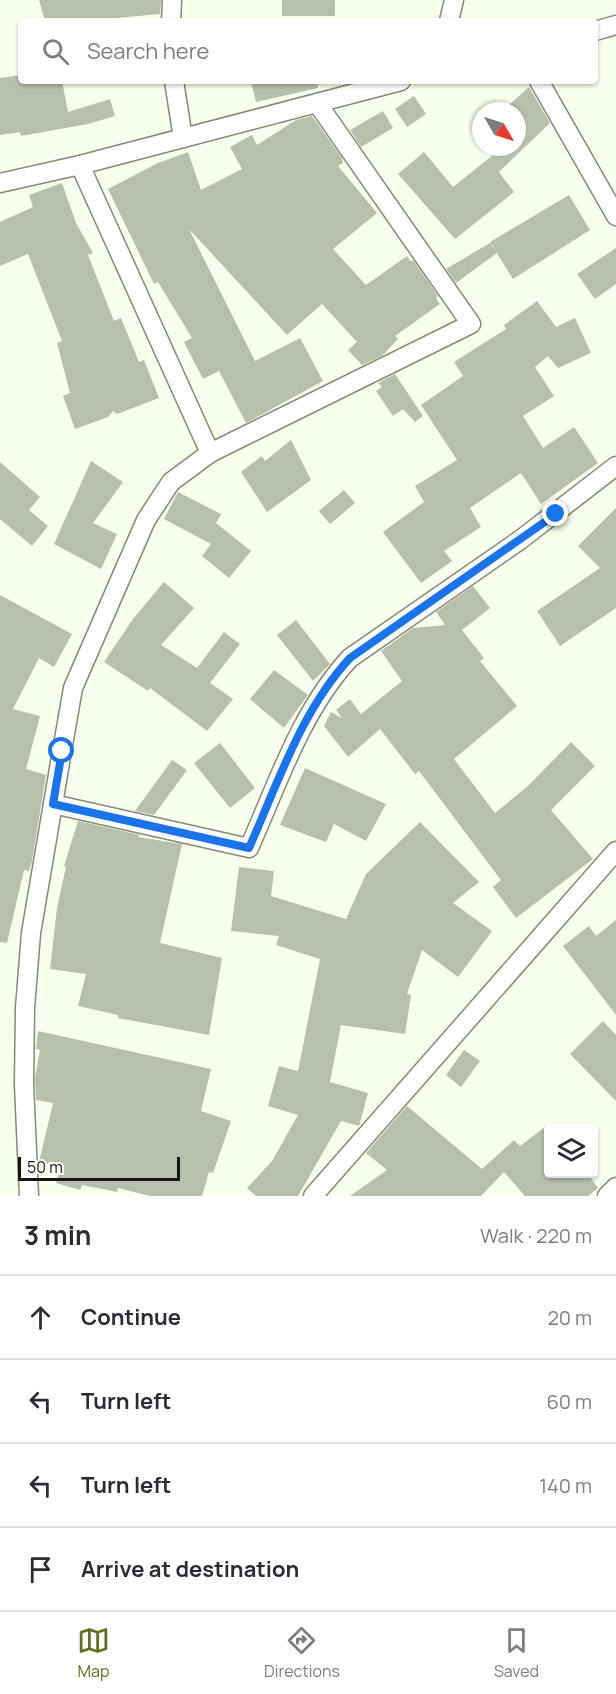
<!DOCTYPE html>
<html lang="en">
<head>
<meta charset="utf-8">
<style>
	:root { --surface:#fff; --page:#f2f2f3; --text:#2b2b33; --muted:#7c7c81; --line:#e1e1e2; --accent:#5b7121 }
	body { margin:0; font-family:Manrope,sans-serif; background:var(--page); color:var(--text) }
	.controls { position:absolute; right:18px; bottom:18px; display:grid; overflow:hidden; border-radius:6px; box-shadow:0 2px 4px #0004 }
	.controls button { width:54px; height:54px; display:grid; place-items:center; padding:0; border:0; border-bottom:2px solid var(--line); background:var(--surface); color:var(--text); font:30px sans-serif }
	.compass { position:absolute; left:472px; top:102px; width:54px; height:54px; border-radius:50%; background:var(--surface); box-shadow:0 2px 4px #0004; rotate:129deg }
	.scale { position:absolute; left:18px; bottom:15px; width:162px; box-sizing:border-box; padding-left:6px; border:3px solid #14160f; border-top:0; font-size:16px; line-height:21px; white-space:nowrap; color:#14160f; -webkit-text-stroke:4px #fff; paint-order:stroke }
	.stop { position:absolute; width:18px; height:18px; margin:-14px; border:4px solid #1a73e8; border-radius:50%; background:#fff }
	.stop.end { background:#1a73e8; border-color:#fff; box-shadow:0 2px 6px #0008 }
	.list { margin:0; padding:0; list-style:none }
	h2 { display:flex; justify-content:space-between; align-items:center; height:78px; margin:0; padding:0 24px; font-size:26px }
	h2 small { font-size:20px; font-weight:400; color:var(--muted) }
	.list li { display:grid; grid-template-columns:39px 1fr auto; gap:18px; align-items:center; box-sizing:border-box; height:84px; padding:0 24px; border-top:2px solid var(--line) }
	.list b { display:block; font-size:22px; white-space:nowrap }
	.list em { font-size:20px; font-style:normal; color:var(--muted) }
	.icon { flex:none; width:33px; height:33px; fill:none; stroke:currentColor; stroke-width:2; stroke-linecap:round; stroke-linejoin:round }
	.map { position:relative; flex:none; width:616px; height:1196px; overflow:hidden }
	.search { position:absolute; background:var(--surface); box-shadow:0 2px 4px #0004; left:18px; right:18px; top:18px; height:66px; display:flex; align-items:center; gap:15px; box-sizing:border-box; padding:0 21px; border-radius:6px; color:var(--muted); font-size:22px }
	.sheet { height:414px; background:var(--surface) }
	nav { display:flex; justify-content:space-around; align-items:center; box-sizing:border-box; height:84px; border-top:2px solid var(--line); background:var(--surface); font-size:16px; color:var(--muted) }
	nav a { display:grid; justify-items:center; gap:3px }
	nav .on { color:var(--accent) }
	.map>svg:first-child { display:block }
</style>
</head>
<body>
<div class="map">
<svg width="616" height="1196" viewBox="0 0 616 1196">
	<rect width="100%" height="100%" fill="#f8ffed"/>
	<g fill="#b8bfab">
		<polygon points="39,0 161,0 160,14 84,21 45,21"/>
		<rect x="282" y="0" width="53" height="16"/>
		<polygon points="21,75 21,81 62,81 68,112 110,99 115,116 88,124 21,136 20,132 0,135 0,78"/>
		<polygon points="251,81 317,81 318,88 256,102"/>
		<polygon points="529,87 550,123 499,172 514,192 455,239 398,174 424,152 453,187 493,155 486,147 517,147 517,111 509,105"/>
		<polygon points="414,96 426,114 407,127 395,109"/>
		<polygon points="383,111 393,128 361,147 350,130"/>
		<polygon points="312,116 342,158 343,163 338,166 377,213 333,249 366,285 407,256 411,262 413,260 438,296 436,298 440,304 395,336 398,339 382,356 362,365 348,350 357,342 322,304 287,335 189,229 255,361 300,338 323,381 246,423 219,371 203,379 184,342 192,338 158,282 154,284 108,189 158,163 188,152 201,190 242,169 230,147 252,135 257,145 296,120"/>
		<polygon points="62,183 76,223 93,253 88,255 114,321 121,318 139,362 144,360 159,398 117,414 113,411 108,417 75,429 63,396 70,393 57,343 62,341 28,254 0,266 0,222 33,207 29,195"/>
		<polygon points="569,195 590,230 513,279 490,242"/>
		<polygon points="490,243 497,253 456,283 446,269"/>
		<polygon points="616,248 616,284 595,299 577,274"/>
		<polygon points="537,301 556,327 575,318 591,353 558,368 548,356 535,367 554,396 523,416 543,448 574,427 598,463 541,504 521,473 470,508 481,527 444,551 452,561 421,583 383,532 424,502 415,486 457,460 421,405 463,376 454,362 506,329 504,325"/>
		<polygon points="395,374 423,416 415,422 403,409 393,416 376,391 382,387 378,383"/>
		<polygon points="291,440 311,480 267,512 241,472 262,456 265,461"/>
		<polygon points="91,461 123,482 93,523 117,534 101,569 54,544"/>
		<polygon points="0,462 40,497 29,510 48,526 32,546 0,519"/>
		<polygon points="344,490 355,503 330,524 319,511"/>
		<polygon points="178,492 221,514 216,523 251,551 229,578 202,556 211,544 164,519"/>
		<polygon points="616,508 616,608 560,646 537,611 600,568 578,546"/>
		<polygon points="164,582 194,608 161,645 197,668 224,632 240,644 210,683 233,699 207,731 150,688 148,691 104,662 133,619"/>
		<polygon points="473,586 490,608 462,630 484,658 480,661 517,706 454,759 495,813 528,786 571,742 595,766 551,810 593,859 516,918 493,887 501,880 419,771 415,774 380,729 348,757 324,726 331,712 342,718 336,710 350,699 361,714 402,681 381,651 413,628 445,625 436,612"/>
		<polygon points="0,595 72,634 54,667 39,658 13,709 40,716 26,769 46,775 32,861 29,871 24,870 7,943 0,942"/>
		<polygon points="296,620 330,664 313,681 277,635"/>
		<polygon points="274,670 308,695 284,728 250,699"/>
		<polygon points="220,743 255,788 230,808 194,763"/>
		<polygon points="172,760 187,770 154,815 135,811"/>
		<polygon points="305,768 386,804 366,841 334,824 326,842 280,825"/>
		<polygon points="78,821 140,835 138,837 182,844 160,943 222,958 209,1035 118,1018 118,1015 78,1006 86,974 50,969 57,908 66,867 64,866"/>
		<polygon points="420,822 479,882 453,903 492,931 458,977 422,950 407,994 411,995 405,1034 341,1025 330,1082 368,1093 359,1126 341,1121 298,1196 256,1196 247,1188 272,1161 298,1115 268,1106 279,1066 298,1071 320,959 276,945 279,936 231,931 239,867 274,871 271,896 346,919 366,874"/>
		<polygon points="616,920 616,1015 563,946 589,926 596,936"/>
		<polygon points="603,1021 616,1035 616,1101 570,1054"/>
		<polygon points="38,1031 211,1069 201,1111 231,1121 213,1173 209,1172 202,1196 150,1196 118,1188 117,1192 82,1185 80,1190 56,1183 60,1167 39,1162 53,1103 36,1100 35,1078 40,1050 36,1049"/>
		<polygon points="464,1050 480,1061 461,1087 446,1075"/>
		<polygon points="407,1106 482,1169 514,1140 520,1146 549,1124 549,1173 587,1173 598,1188 588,1196 525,1196 504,1172 481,1196 350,1196 387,1170 366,1153"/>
	</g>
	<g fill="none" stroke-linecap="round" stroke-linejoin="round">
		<g stroke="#838a76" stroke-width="21">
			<g id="street">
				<polyline points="171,21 172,0"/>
				<polyline points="449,21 454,0"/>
				<polyline points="595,31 616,25"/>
				<polyline points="174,81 183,138"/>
				<polyline points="539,81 616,216"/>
				<polyline points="80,165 210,453"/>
				<polyline points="0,183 80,165 401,81"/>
				<path d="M53,804L249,848C278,783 301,711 350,658L520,540L616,466"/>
				<polyline points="29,1196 24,1085 25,1008 31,933 62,751 73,688 146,520 171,482 210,453 471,324 317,103"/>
				<polyline points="313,1196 616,851"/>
				<polyline points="607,1196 616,1187"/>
			</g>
		</g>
		<use href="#street" stroke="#fff" stroke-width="18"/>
	</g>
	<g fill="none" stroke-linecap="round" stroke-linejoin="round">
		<path stroke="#1a73e8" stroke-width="8" d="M62,751L53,804L249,848C278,783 301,711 350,658L556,514"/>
	</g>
</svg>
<div class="controls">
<button><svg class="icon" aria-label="layers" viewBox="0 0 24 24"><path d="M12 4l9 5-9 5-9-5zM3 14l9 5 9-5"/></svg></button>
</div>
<svg class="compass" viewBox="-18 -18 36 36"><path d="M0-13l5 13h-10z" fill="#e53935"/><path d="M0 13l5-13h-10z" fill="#7c7c81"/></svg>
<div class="scale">50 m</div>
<div class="stop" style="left:62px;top:751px"></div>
<div class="stop end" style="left:556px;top:514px"></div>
<div class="search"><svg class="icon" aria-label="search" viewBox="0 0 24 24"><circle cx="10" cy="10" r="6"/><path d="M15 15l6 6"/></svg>Search here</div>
</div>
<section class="sheet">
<h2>3 min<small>Walk · 220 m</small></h2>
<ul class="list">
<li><svg class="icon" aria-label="ahead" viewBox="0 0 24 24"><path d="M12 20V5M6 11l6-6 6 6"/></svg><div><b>Continue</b></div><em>20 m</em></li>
<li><svg class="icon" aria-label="left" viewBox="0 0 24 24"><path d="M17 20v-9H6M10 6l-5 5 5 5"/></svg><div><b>Turn left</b></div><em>60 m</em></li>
<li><svg class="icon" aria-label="left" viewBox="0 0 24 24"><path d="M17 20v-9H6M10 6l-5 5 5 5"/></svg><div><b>Turn left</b></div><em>140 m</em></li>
<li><svg class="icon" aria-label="arrive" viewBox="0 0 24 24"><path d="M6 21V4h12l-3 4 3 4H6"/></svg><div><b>Arrive at destination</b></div></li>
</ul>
</section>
<nav>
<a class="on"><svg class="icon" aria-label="map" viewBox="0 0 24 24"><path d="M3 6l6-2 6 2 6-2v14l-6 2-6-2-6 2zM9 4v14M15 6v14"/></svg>Map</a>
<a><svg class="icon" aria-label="directions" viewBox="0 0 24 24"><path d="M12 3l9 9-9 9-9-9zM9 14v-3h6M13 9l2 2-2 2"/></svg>Directions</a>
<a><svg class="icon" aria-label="saved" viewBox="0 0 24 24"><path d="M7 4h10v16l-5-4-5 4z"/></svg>Saved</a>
</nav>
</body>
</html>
